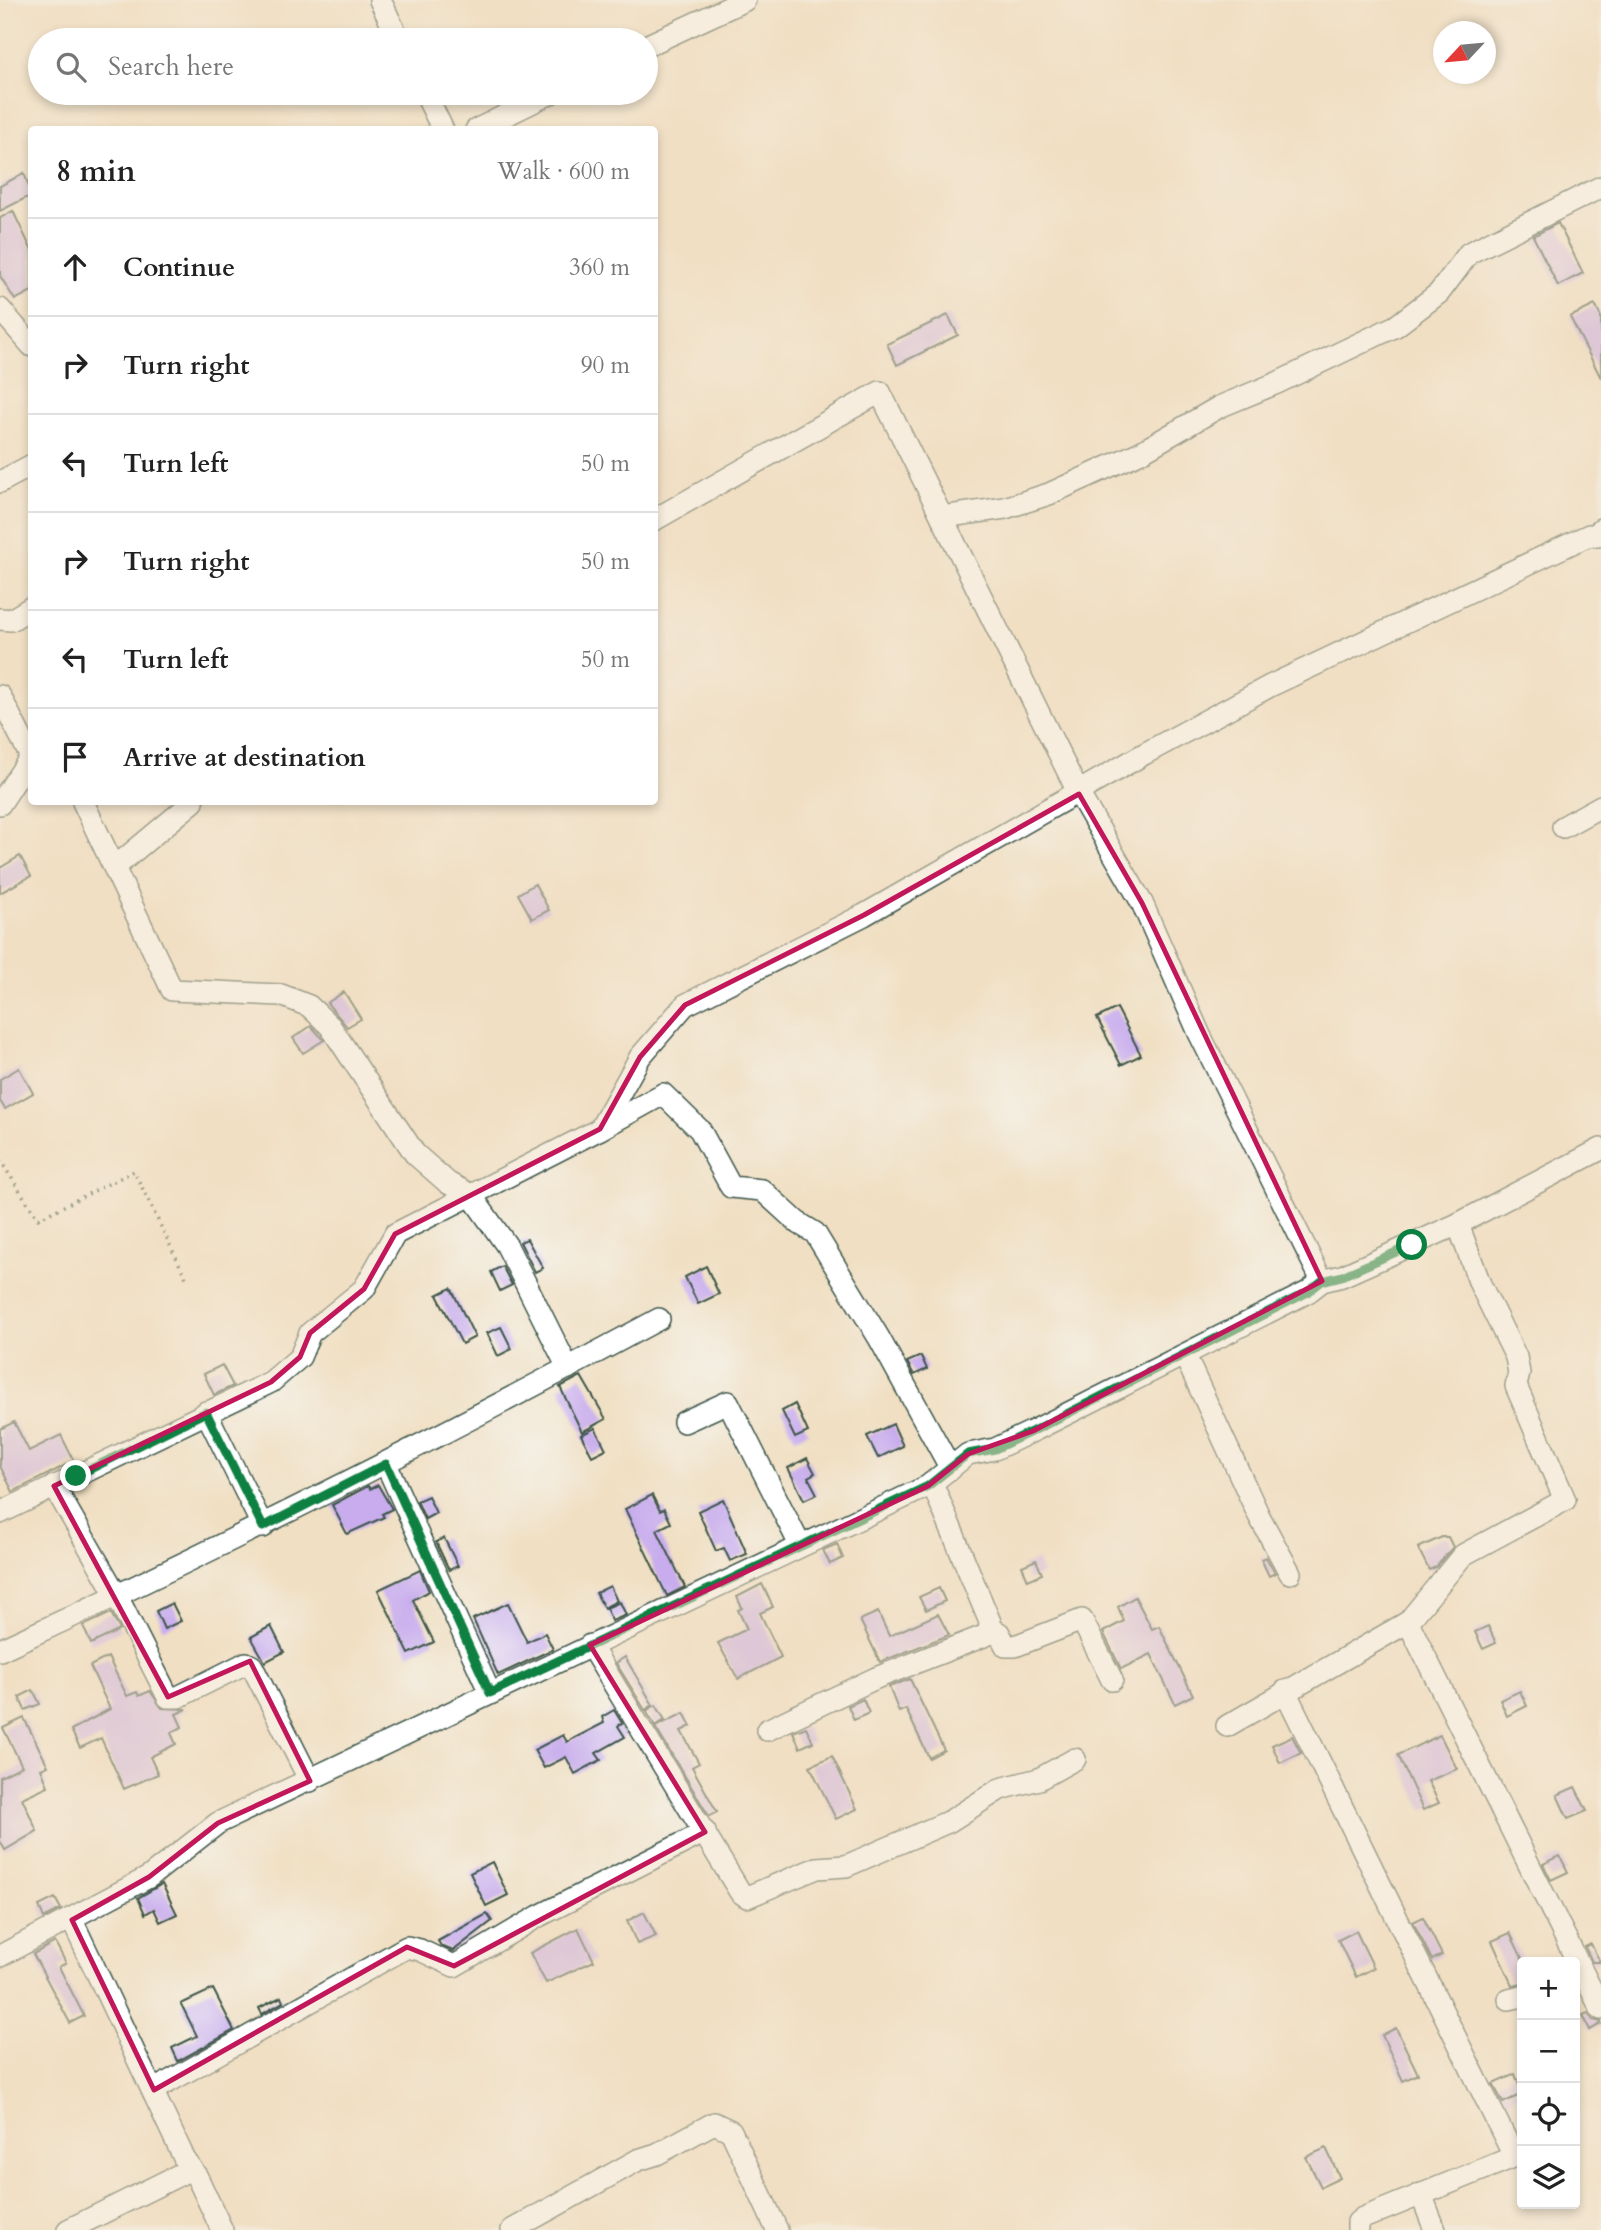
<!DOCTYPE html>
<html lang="en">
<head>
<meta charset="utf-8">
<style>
	:root { --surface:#fff; --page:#f2f2f2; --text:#222; --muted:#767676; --line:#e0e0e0 }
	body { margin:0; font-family:Cardo,serif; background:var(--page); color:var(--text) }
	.controls { position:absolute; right:21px; bottom:21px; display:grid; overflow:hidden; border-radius:7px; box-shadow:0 4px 10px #0003 }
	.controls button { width:63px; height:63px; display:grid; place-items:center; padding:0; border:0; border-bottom:2px solid var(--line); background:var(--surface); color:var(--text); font:35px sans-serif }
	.compass { position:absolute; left:1433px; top:21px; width:63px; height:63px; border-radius:50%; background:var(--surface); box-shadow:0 4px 10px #0003; rotate:244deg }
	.stop { position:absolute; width:21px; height:21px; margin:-16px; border:5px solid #0b8043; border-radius:50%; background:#fff }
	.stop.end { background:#0b8043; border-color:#fff; box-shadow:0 2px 7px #0008 }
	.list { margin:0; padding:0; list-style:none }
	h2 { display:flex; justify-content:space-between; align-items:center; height:91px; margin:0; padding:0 28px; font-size:30px }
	h2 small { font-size:23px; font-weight:400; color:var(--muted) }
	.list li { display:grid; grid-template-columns:46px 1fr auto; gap:21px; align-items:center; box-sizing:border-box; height:98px; padding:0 28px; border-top:2px solid var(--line) }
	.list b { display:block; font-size:26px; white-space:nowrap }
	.list em { font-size:23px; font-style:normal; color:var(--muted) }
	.icon { flex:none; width:38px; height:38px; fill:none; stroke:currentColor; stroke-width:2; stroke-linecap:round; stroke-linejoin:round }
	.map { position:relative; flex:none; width:1601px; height:2230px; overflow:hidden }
	.search { position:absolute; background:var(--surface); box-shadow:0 4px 10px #0003; left:28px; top:28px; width:630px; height:77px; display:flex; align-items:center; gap:18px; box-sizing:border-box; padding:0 24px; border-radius:38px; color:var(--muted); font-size:26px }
	.panel { position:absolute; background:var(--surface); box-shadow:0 4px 10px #0003; left:28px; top:126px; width:630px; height:679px; border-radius:7px }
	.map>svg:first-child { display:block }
</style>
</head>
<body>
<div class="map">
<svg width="1601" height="2230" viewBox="0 0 1601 2230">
	<rect width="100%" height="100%" fill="#f6f6f2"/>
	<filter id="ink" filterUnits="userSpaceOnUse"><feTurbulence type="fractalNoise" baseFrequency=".0143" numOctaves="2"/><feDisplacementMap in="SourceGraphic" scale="14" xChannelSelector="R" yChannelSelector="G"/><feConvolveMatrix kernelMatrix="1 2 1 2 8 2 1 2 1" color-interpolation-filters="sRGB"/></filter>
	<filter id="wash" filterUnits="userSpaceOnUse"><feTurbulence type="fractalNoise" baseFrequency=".00686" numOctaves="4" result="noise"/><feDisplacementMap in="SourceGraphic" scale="28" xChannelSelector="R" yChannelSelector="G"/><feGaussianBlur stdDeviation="1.57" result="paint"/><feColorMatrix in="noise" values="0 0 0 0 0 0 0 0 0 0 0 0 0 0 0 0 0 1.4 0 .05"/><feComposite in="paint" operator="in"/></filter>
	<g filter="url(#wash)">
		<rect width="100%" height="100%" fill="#f0dfc2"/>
		<g id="blocks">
			<g fill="#c8aced">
				<polygon points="24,173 32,195 0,211 0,186"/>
				<polygon points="13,211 32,251 32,291 15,300 0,276 0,218"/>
				<polygon points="1558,223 1583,273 1558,286 1533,236"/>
				<polygon points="1595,305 1601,317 1601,378 1570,317"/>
				<polygon points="948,315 958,335 897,365 887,344"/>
				<polygon points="20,856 31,876 0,893 0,868"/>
				<polygon points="535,884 549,910 532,919 518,894"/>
				<polygon points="344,992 361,1019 347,1027 327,1003"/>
				<polygon points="1117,1008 1141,1055 1121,1065 1097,1018"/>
				<polygon points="311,1026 324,1040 303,1053 293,1038"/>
				<polygon points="19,1068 33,1093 5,1109 0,1101 0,1079"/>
				<polygon points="527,1239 543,1268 535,1272 520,1242"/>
				<polygon points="502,1266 512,1285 500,1291 491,1272"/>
				<polygon points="706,1266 719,1294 698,1304 685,1277"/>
				<polygon points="451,1288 475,1337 462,1344 437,1295"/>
				<polygon points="501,1327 512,1349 498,1356 487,1333"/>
				<polygon points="921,1356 927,1369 914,1375 907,1362"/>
				<polygon points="222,1365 233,1386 214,1395 204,1374"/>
				<polygon points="581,1376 606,1419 582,1432 560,1387"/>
				<polygon points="795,1404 808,1432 795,1438 782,1411"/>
				<polygon points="14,1422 29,1451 61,1435 74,1461 13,1492 0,1466 0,1429"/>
				<polygon points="893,1424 903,1446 878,1458 867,1436"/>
				<polygon points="595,1428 606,1449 592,1456 581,1435"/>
				<polygon points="807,1458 815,1473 808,1477 817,1494 804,1500 788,1468"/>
				<polygon points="378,1485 392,1509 382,1514 384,1517 347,1534 332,1505 368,1486 370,1489"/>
				<polygon points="652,1495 660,1511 664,1509 671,1523 657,1530 685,1587 667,1596 625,1509"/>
				<polygon points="428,1496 436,1513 425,1519 417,1501"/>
				<polygon points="723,1499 747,1554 730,1561 724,1548 716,1551 698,1511"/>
				<polygon points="1442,1537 1448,1537 1453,1547 1436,1567 1429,1570 1418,1548"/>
				<polygon points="444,1538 458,1566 449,1570 436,1542"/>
				<polygon points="837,1544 843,1558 830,1564 823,1550"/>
				<polygon points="1266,1557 1275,1573 1269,1576 1261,1559"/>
				<polygon points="1036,1560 1042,1574 1028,1580 1022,1566"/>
				<polygon points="420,1570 429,1591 413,1600 434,1642 409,1654 378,1590"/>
				<polygon points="762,1584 773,1607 760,1613 781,1657 738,1679 718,1643 747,1629 738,1610 742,1608 737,1597"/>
				<polygon points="610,1586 617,1601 604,1608 596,1593"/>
				<polygon points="939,1588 945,1601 926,1610 919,1597"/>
				<polygon points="1135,1597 1152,1629 1159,1626 1193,1695 1175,1704 1151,1654 1121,1669 1103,1632 1124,1621 1118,1607"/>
				<polygon points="620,1602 626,1615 612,1621 606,1608"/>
				<polygon points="172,1603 181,1621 164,1629 156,1611"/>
				<polygon points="508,1603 527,1642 545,1633 553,1649 498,1675 473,1619"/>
				<polygon points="878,1612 889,1636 938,1614 949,1635 880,1662 860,1620"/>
				<polygon points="111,1613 120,1630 91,1644 83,1626"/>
				<polygon points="271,1626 284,1652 265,1662 251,1637"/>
				<polygon points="1488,1626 1496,1643 1483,1649 1475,1632"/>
				<polygon points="108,1657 127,1696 137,1692 139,1696 150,1691 162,1708 187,1709 176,1714 182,1727 171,1733 176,1744 150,1757 158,1774 124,1789 101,1738 80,1748 71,1730 110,1709 90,1666"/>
				<polygon points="625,1657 653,1705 645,1710 616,1663"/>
				<polygon points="910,1679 944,1750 929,1758 906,1709 899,1712 889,1687"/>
				<polygon points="33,1690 40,1704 25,1710 19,1697"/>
				<polygon points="1520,1691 1527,1706 1507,1716 1500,1700"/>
				<polygon points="863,1699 869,1713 854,1720 848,1706"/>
				<polygon points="656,1705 665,1720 655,1726 646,1711"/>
				<polygon points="614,1710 622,1723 618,1726 625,1737 596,1753 601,1760 575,1774 566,1757 544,1768 534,1750 563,1735 567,1742 604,1723 602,1717"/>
				<polygon points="684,1713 691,1726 681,1731 699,1763 692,1767 717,1812 709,1816 655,1727"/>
				<polygon points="24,1718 48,1766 41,1769 48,1786 22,1798 37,1831 5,1850 0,1841 0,1777 22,1766 3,1728"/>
				<polygon points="806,1727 813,1742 800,1748 793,1732"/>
				<polygon points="1440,1735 1457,1769 1428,1781 1439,1803 1423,1810 1398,1755"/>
				<polygon points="1292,1736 1301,1753 1280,1763 1272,1745"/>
				<polygon points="832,1756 857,1809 836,1819 810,1766"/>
				<polygon points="1575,1787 1587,1811 1568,1819 1557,1795"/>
				<polygon points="1560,1856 1568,1872 1551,1880 1543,1864"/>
				<polygon points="492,1862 508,1895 486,1906 470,1873"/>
				<polygon points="162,1884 177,1914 160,1922 154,1909 145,1914 138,1898"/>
				<polygon points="55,1898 61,1909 44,1918 39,1906"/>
				<polygon points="644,1912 656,1936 637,1944 627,1921"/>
				<polygon points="487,1914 492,1921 453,1951 441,1946 438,1941"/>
				<polygon points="1423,1917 1442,1955 1432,1960 1413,1922"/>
				<polygon points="578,1928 594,1961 546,1983 530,1953"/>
				<polygon points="1356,1931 1374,1968 1356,1977 1338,1940"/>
				<polygon points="1510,1933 1522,1958 1522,1983 1512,1985 1492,1941"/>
				<polygon points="55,1942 66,1963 59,1967 84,2016 70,2023 33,1954"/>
				<polygon points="1591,1944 1600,1962 1592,1962 1585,1947"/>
				<polygon points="213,1989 234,2030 178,2061 172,2048 197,2036 181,2004"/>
				<polygon points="281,1997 283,2002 262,2014 259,2008"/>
				<polygon points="1588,2013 1593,2020 1601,2022 1601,2024 1590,2030 1583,2015"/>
				<polygon points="1396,2028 1418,2074 1403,2081 1382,2035"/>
				<polygon points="1515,2074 1522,2094 1503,2103 1493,2084"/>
				<polygon points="1326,2148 1340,2178 1321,2187 1306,2157"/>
			</g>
		</g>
	</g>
	<g filter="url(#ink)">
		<use href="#blocks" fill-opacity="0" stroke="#3e5549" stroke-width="2"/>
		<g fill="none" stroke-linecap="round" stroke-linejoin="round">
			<g stroke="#3e5549" stroke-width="24">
				<g id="minor">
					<polyline points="380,0 399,40"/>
					<polyline points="646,46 745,0"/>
					<polyline points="425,93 443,130"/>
					<polyline points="476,130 551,93"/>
					<polyline points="0,309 32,346"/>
					<polyline points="0,482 32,465"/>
					<polyline points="942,517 1005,508 1049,494 1141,452 1219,407 1277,383 1396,326 1439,293 1469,253 1601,187"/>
					<polyline points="654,520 880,392 1079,794 1142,903 1199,1033 1322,1281"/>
					<polyline points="0,619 11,620 32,607"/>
					<polyline points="0,696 32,759"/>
					<polyline points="83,802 172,990 281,995 309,1006 330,1026 415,1154 448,1183 471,1195 507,1246 568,1368"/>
					<polyline points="0,804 30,758"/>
					<polyline points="1563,827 1601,806"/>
					<polyline points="115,867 193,802"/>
					<polyline points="600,1129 663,1094 700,1130 731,1187 762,1190 797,1222 815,1233 879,1338 951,1469"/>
					<polyline points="1185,1356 1259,1516 1290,1573"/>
					<polyline points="206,1412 263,1527"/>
					<polyline points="684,1422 728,1402 800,1545"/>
					<polyline points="386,1464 490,1693"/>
					<polyline points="54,1486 117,1596 168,1697 178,1697 246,1663 252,1666 310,1781"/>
					<polyline points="0,1513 271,1382 300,1357 310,1333 364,1289 395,1234 600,1129 640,1057 685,1005 864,915 1144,754 1270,686 1589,535 1598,536 1601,529"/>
					<polyline points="1408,1622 1601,2009"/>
					<polyline points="990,1628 999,1633 1006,1646 1015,1646 1082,1620 1112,1680"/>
					<polyline points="590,1645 740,1892 747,1897 817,1868 846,1866 950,1821 1000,1789 1039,1779 1075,1759"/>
					<path d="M0,1650C224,1547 442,1436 659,1319"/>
					<polyline points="1285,1691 1512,2152 1511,2158 1363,2218 1358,2222 1358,2230"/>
					<polyline points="1227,1726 1408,1622 1463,1555 1565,1500 1516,1386 1519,1373 1516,1357 1480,1284 1458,1224"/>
					<polyline points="767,1730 876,1678 989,1634 990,1622 932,1483"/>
					<polyline points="72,1920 185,2160 197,2177 222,2230"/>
					<polyline points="0,1956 149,1877 218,1823 928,1486 968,1454 995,1449 1033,1431 1308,1292 1322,1281 1342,1276 1458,1224 1601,1149"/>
					<polyline points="1509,1999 1522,1996"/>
					<polyline points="154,2090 407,1947 420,1950 454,1966 539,1916 705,1832"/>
					<polyline points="1421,2194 1435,2230"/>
					<polyline points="68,2230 191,2169"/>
					<polyline points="512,2230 638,2160 657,2154 714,2123 731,2131 777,2230"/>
				</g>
			</g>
			<polyline stroke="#3e5549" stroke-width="3.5" stroke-dasharray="2 5" stroke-linecap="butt" points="0,1160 38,1219 134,1171 186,1278"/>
			<use href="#minor" stroke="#fff" stroke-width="21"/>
		</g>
	</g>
	<g fill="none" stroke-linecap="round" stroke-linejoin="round" filter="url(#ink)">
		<polyline stroke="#0b8043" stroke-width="9" points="76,1476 206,1412 263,1527 386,1464 490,1693 928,1486 968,1454 995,1449 1033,1431 1308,1292 1322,1281 1342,1276 1412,1245"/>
	</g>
	<path d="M0 0H1601V2230H0ZM1079,794L1142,903L1322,1281L1033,1431L968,1454L928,1486L590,1645L705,1832L454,1966L407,1947L154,2090L72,1920L149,1877L218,1823L310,1781L250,1661L168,1697L54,1486L271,1382L300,1357L310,1333L364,1289L395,1234L600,1129L640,1057L685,1005L864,915Z" fill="#f0dfc2" fill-opacity=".55" fill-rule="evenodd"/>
	<path fill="none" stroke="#c2185b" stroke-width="5" stroke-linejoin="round" d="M1079,794L1142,903L1322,1281L1033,1431L968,1454L928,1486L590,1645L705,1832L454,1966L407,1947L154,2090L72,1920L149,1877L218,1823L310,1781L250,1661L168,1697L54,1486L271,1382L300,1357L310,1333L364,1289L395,1234L600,1129L640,1057L685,1005L864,915Z"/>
</svg>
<div class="controls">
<button>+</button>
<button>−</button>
<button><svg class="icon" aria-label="locate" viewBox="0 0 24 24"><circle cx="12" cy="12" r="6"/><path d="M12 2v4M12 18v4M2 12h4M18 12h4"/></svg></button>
<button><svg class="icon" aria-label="layers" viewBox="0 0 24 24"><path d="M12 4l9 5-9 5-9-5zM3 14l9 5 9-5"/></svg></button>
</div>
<svg class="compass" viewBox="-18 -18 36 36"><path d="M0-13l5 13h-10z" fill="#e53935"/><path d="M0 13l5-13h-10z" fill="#767676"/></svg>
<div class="stop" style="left:1412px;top:1245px"></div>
<div class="stop end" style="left:76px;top:1476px"></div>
<div class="search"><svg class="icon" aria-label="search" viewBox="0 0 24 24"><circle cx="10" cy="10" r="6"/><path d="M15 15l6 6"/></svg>Search here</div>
<section class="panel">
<h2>8 min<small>Walk · 600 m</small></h2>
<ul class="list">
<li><svg class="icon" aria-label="ahead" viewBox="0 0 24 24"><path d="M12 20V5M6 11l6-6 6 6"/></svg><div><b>Continue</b></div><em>360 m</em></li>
<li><svg class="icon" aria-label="right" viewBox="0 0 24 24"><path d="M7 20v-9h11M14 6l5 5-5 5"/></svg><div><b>Turn right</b></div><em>90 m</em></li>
<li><svg class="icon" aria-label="left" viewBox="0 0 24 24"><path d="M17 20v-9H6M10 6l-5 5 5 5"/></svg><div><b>Turn left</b></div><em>50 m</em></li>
<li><svg class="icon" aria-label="right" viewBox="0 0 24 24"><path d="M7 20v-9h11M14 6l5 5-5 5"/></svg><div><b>Turn right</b></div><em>50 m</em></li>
<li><svg class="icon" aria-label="left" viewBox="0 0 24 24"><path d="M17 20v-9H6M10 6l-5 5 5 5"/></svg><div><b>Turn left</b></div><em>50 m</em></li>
<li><svg class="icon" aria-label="arrive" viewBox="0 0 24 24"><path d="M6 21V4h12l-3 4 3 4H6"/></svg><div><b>Arrive at destination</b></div></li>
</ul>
</section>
</div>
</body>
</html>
